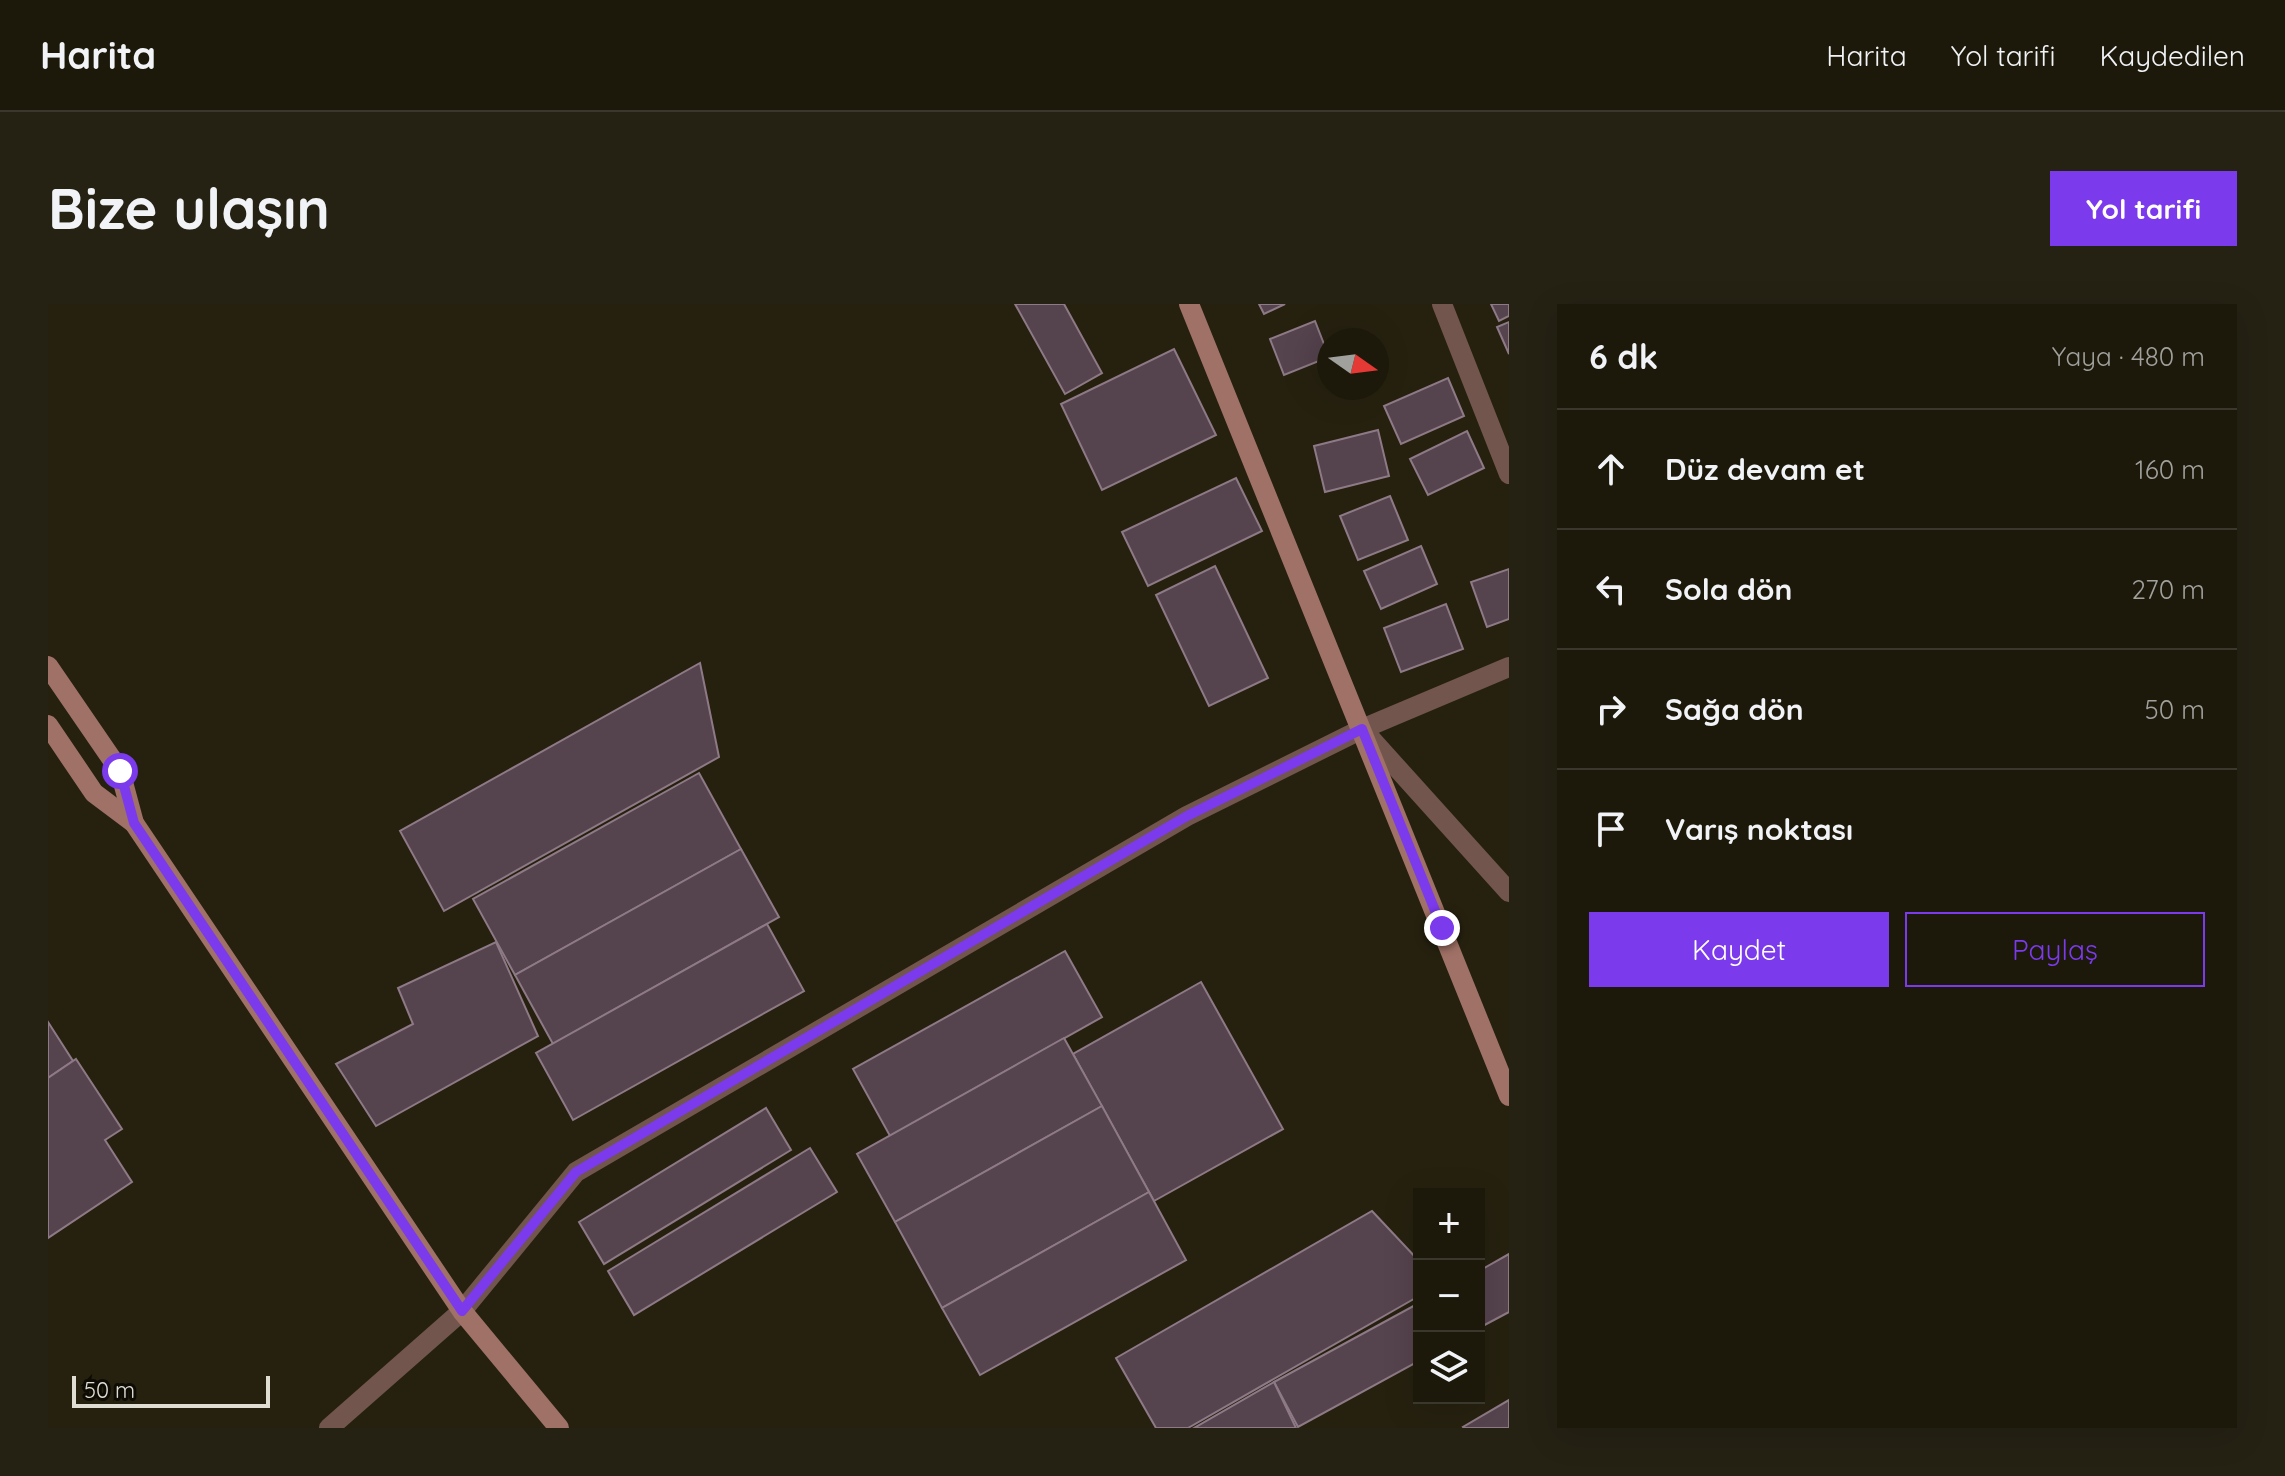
<!DOCTYPE html>
<html lang="tr">
<head>
<meta charset="utf-8">
<style>
	:root { --surface:#1c190b; --page:#252214; --text:#f1f3f6; --muted:#a0a09d; --line:#3a382c; --accent:#7c3aed }
	body { margin:0; font-family:Quicksand,sans-serif; background:var(--page); color:var(--text) }
	.controls { position:absolute; right:24px; bottom:24px; display:grid; overflow:hidden; border-radius:0px; box-shadow:0 8px 32px #0002 }
	.controls button { width:72px; height:72px; display:grid; place-items:center; padding:0; border:0; border-bottom:2px solid var(--line); background:var(--surface); color:var(--text); font:40px sans-serif }
	.compass { position:absolute; left:1269px; top:24px; width:72px; height:72px; border-radius:50%; background:var(--surface); box-shadow:0 8px 32px #0002; rotate:104deg }
	.scale { position:absolute; left:24px; bottom:20px; width:198px; box-sizing:border-box; padding-left:8px; border:4px solid #e0ddd2; border-top:0; font-size:22px; line-height:28px; white-space:nowrap; color:#e0ddd2; -webkit-text-stroke:6px #0d0b04; paint-order:stroke }
	.stop { position:absolute; width:24px; height:24px; margin:-18px; border:6px solid #7c3aed; border-radius:50%; background:#fff }
	.stop.end { background:#7c3aed; border-color:#fff; box-shadow:0 2px 8px #0008 }
	.list { margin:0; padding:0; list-style:none }
	h2 { display:flex; justify-content:space-between; align-items:center; height:104px; margin:0; padding:0 32px; font-size:34px }
	h2 small { font-size:26px; font-weight:400; color:var(--muted) }
	.list li { display:grid; grid-template-columns:52px 1fr auto; gap:24px; align-items:center; box-sizing:border-box; height:120px; padding:0 32px; border-top:2px solid var(--line) }
	.list b { display:block; font-size:30px; white-space:nowrap }
	.list em { font-size:26px; font-style:normal; color:var(--muted) }
	.actions { display:flex; gap:16px; padding:24px 32px }
	.actions a { flex:1; padding:18px 0; border:2px solid var(--accent); border-radius:0px; text-align:center; font-size:28px; color:var(--accent) }
	.actions .main { background:var(--accent); color:#fff }
	.icon { flex:none; width:44px; height:44px; fill:none; stroke:currentColor; stroke-width:2; stroke-linecap:round; stroke-linejoin:round }
	.map { position:relative; flex:none; width:1461px; height:1124px; overflow:hidden; border-radius:0px }
	header { display:flex; align-items:center; gap:48px; box-sizing:border-box; height:112px; padding:0 40px; background:var(--surface); border-bottom:2px solid var(--line) }
	header strong { font-size:38px }
	nav { display:flex; gap:44px; margin-inline-start:auto; font-size:28px }
	.intro { display:flex; align-items:center; justify-content:space-between; box-sizing:border-box; height:192px; padding:0 48px }
	h1 { margin:0; font-size:56px }
	.button { padding:20px 36px; border-radius:0px; background:var(--accent); color:#fff; font-size:28px; font-weight:700 }
	main { display:flex; gap:48px; padding:0 48px }
	aside { flex:1; background:var(--surface); border-radius:0px; box-shadow:0 8px 32px #0002 }
	.map>svg:first-child { display:block }
</style>
</head>
<body>
<header>
<strong>Harita</strong>
<nav><a>Harita</a><a>Yol tarifi</a><a>Kaydedilen</a></nav>
</header>
<div class="intro"><h1>Bize ulaşın</h1><a class="button">Yol tarifi</a></div>
<main>
<div class="map">
<svg width="1461" height="1124" viewBox="0 0 1461 1124">
	<rect width="100%" height="100%" fill="#26210f"/>
	<g fill="#55434e" stroke="#8e7a86" stroke-width="2">
		<polygon points="967,0 1016,0 1054,69 1017,90"/>
		<polygon points="1211,0 1237,0 1216,10"/>
		<polygon points="1443,0 1461,0 1461,12 1451,17"/>
		<polygon points="1267,17 1281,53 1236,71 1222,35"/>
		<polygon points="1461,18 1461,50 1449,23"/>
		<polygon points="1126,45 1168,131 1054,186 1013,100"/>
		<polygon points="1400,74 1416,112 1353,140 1336,102"/>
		<polygon points="1330,126 1341,172 1277,188 1266,142"/>
		<polygon points="1419,127 1436,164 1380,191 1362,155"/>
		<polygon points="1188,174 1214,227 1100,282 1074,228"/>
		<polygon points="1342,192 1360,236 1310,256 1292,212"/>
		<polygon points="1373,242 1389,280 1333,305 1316,267"/>
		<polygon points="1167,262 1220,374 1161,402 1108,291"/>
		<polygon points="1461,265 1461,315 1439,323 1423,278"/>
		<polygon points="1398,300 1415,345 1353,368 1336,324"/>
		<polygon points="652,359 671,453 396,607 352,527"/>
		<polygon points="651,469 693,545 467,671 425,595"/>
		<polygon points="693,545 731,613 505,740 467,671"/>
		<polygon points="719,620 756,687 525,816 488,749"/>
		<polygon points="448,638 490,732 328,822 288,760 365,720 350,684"/>
		<polygon points="1017,647 1054,713 842,832 805,765"/>
		<polygon points="1153,678 1235,825 1106,897 1025,750"/>
		<polygon points="0,718 25,757 0,774"/>
		<polygon points="1016,734 1054,802 847,918 809,850"/>
		<polygon points="28,755 74,825 57,836 84,878 0,934 0,774"/>
		<polygon points="1054,802 1101,888 894,1004 847,918"/>
		<polygon points="718,804 743,846 556,960 531,918"/>
		<polygon points="762,844 789,888 586,1011 560,967"/>
		<polygon points="1101,888 1138,956 932,1071 894,1004"/>
		<polygon points="1324,907 1371,957 1371,992 1140,1124 1108,1124 1068,1054"/>
		<polygon points="1461,950 1461,1008 1431,1024 1431,967"/>
		<polygon points="1371,999 1371,1057 1250,1123 1226,1078"/>
		<polygon points="1226,1078 1248,1124 1146,1124"/>
		<polygon points="1461,1096 1461,1124 1416,1124 1415,1123"/>
	</g>
	<g fill="none" stroke-linecap="round" stroke-linejoin="round">
		<g stroke="#72554d" stroke-width="20">
			<polyline points="1394,0 1461,170"/>
			<polyline points="1314,425 1461,588"/>
			<polyline points="281,1124 414,1007 528,868 1139,512 1314,425 1461,363"/>
		</g>
		<g stroke="#a07166" stroke-width="20">
			<polyline points="1141,0 1461,792"/>
			<polyline points="0,362 72,467 86,519 414,1007 511,1124"/>
			<polyline points="0,421 46,489 86,519"/>
		</g>
	</g>
	<g fill="none" stroke-linecap="round" stroke-linejoin="round">
		<polyline stroke="#7c3aed" stroke-width="10" points="72,467 86,519 414,1007 528,868 1139,512 1314,425 1394,624"/>
	</g>
</svg>
<div class="controls">
<button>+</button>
<button>−</button>
<button><svg class="icon" aria-label="layers" viewBox="0 0 24 24"><path d="M12 4l9 5-9 5-9-5zM3 14l9 5 9-5"/></svg></button>
</div>
<svg class="compass" viewBox="-18 -18 36 36"><path d="M0-13l5 13h-10z" fill="#e53935"/><path d="M0 13l5-13h-10z" fill="#a0a09d"/></svg>
<div class="scale">50 m</div>
<div class="stop" style="left:72px;top:467px"></div>
<div class="stop end" style="left:1394px;top:624px"></div>
</div>
<aside>
<h2>6 dk<small>Yaya · 480 m</small></h2>
<ul class="list">
<li><svg class="icon" aria-label="ahead" viewBox="0 0 24 24"><path d="M12 20V5M6 11l6-6 6 6"/></svg><div><b>Düz devam et</b></div><em>160 m</em></li>
<li><svg class="icon" aria-label="left" viewBox="0 0 24 24"><path d="M17 20v-9H6M10 6l-5 5 5 5"/></svg><div><b>Sola dön</b></div><em>270 m</em></li>
<li><svg class="icon" aria-label="right" viewBox="0 0 24 24"><path d="M7 20v-9h11M14 6l5 5-5 5"/></svg><div><b>Sağa dön</b></div><em>50 m</em></li>
<li><svg class="icon" aria-label="arrive" viewBox="0 0 24 24"><path d="M6 21V4h12l-3 4 3 4H6"/></svg><div><b>Varış noktası</b></div></li>
</ul>
<div class="actions"><a class="main">Kaydet</a><a>Paylaş</a></div>
</aside>
</main>
</body>
</html>
